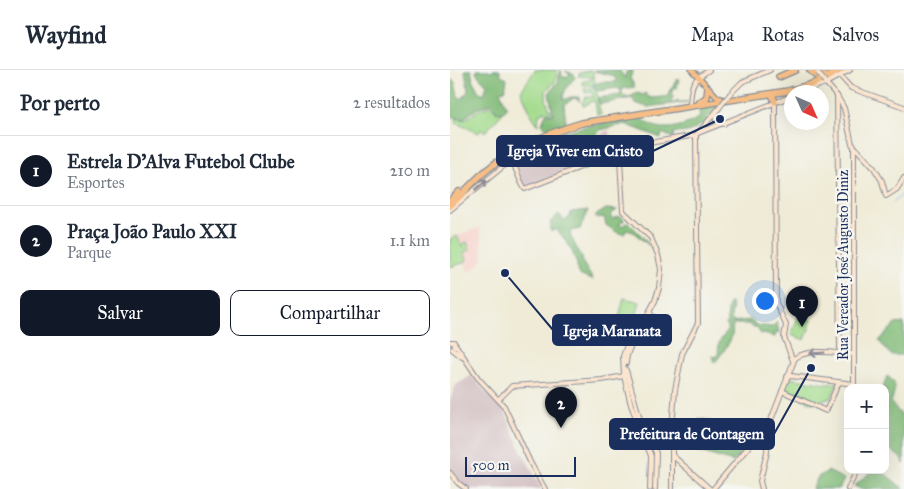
<!DOCTYPE html>
<html lang="pt">
<head>
<meta charset="utf-8">
<style>
	:root { --surface:#fff; --page:#f2f2f3; --text:#1f2937; --muted:#747a83; --line:#e0e1e3; --accent:#111827 }
	body { margin:0; font-family:"IM FELL Great Primer",serif; background:var(--page); color:var(--text) }
	.controls { position:absolute; right:15px; bottom:15px; display:grid; overflow:hidden; border-radius:10px; box-shadow:0 5px 20px #0002 }
	.controls button { width:45px; height:45px; display:grid; place-items:center; padding:0; border:0; border-bottom:1px solid var(--line); background:var(--surface); color:var(--text); font:25px sans-serif }
	.compass { position:absolute; left:334px; top:15px; width:45px; height:45px; border-radius:50%; background:var(--surface); box-shadow:0 5px 20px #0002; rotate:135deg }
	.scale { position:absolute; left:15px; bottom:12px; width:111px; box-sizing:border-box; padding-left:5px; border:2px solid #1b2f5e; border-top:0; font-size:14px; line-height:18px; white-space:nowrap; color:#1b2f5e; -webkit-text-stroke:4px #f6f6f2; paint-order:stroke }
	.you { position:absolute; left:314px; top:230px; width:18px; height:18px; margin:-12px; border:4px solid #fff; border-radius:50%; background:#1a73e8; box-shadow:0 0 0 8px #1a73e833 }
	.badge { display:grid; place-items:center; width:32px; height:32px; border-radius:50%; background:var(--accent); color:#fff; font-size:16px; font-weight:700 }
	.pin { position:absolute; translate:-50% -41px; filter:drop-shadow(0 1px 2px #0008) }
	.pin::after { content:''; position:absolute; top:26px; width:18px; height:15px; background:inherit; clip-path:polygon(0 0,100% 0,50% 100%) }
	.list { margin:0; padding:0; list-style:none }
	h2 { display:flex; justify-content:space-between; align-items:center; height:65px; margin:0; padding:0 20px; font-size:21px }
	h2 small { font-size:16px; font-weight:400; color:var(--muted) }
	.list li { display:grid; grid-template-columns:32px 1fr auto; gap:15px; align-items:center; box-sizing:border-box; height:70px; padding:0 20px; border-top:1px solid var(--line) }
	.list b { display:block; font-size:19px; white-space:nowrap }
	.list p { margin:0; font-size:16px; white-space:nowrap; color:var(--muted) }
	.list em { font-size:16px; font-style:normal; color:var(--muted) }
	.actions { display:flex; gap:10px; padding:15px 20px }
	.actions a { flex:1; padding:11px 0; border:1px solid var(--accent); border-radius:10px; text-align:center; font-size:18px; color:var(--accent) }
	.actions .main { background:var(--accent); color:#fff }
	.map { position:relative; flex:none; width:454px; height:419px; overflow:hidden }
	header { display:flex; align-items:center; gap:30px; box-sizing:border-box; height:70px; padding:0 25px; background:var(--surface); border-bottom:1px solid var(--line) }
	header strong { font-size:24px }
	nav { display:flex; gap:28px; margin-inline-start:auto; font-size:18px }
	main { display:flex }
	aside { flex:1; background:var(--surface) }
	.map>svg:first-child { display:block }
</style>
</head>
<body>
<header>
<strong>Wayfind</strong>
<nav><a>Mapa</a><a>Rotas</a><a>Salvos</a></nav>
</header>
<main>
<aside>
<h2>Por perto<small>2 resultados</small></h2>
<ul class="list">
<li><span class="badge">1</span><div><b>Estrela D'Alva Futebol Clube</b><p>Esportes</p></div><em>210 m</em></li>
<li><span class="badge">2</span><div><b>Praça João Paulo XXI</b><p>Parque</p></div><em>1.1 km</em></li>
</ul>
<div class="actions"><a class="main">Salvar</a><a>Compartilhar</a></div>
</aside>
<div class="map">
<svg width="454" height="419" viewBox="0 0 454 419">
	<rect width="100%" height="100%" fill="#f6f6f2"/>
	<filter id="ink" filterUnits="userSpaceOnUse"><feTurbulence type="fractalNoise" baseFrequency=".02" numOctaves="2"/><feDisplacementMap in="SourceGraphic" scale="10" xChannelSelector="R" yChannelSelector="G"/><feConvolveMatrix kernelMatrix="1 2 1 2 8 2 1 2 1" color-interpolation-filters="sRGB"/></filter>
	<filter id="wash" filterUnits="userSpaceOnUse"><feTurbulence type="fractalNoise" baseFrequency=".0096" numOctaves="4" result="noise"/><feDisplacementMap in="SourceGraphic" scale="20" xChannelSelector="R" yChannelSelector="G"/><feGaussianBlur stdDeviation="1.12" result="paint"/><feColorMatrix in="noise" values="0 0 0 0 0 0 0 0 0 0 0 0 0 0 0 0 0 1.4 0 .05"/><feComposite in="paint" operator="in"/></filter>
	<g filter="url(#wash)">
		<rect width="100%" height="100%" fill="#efebd6"/>
		<polygon fill="#f7d0c9" points="30,157 33,187 30,194 18,202 15,192 17,189 7,166"/>
		<g fill="#d2bec1">
			<polygon points="158,60 167,80 74,118 63,88 85,77 99,81 119,79 123,84 133,80 146,68"/>
			<polygon points="22,305 35,322 53,337 71,380 92,419 20,419 9,412 0,400 0,330 6,315"/>
		</g>
		<g fill="#a4dc8e" stroke="#608676">
			<polygon points="85,0 108,0 105,12 96,20 96,30 101,43 95,41 89,44 88,55 81,44 71,21"/>
			<polygon points="142,0 145,11 143,15 148,27 147,28 151,45 147,44 145,32 142,31 134,36 132,34 135,27 144,27 141,22 135,23 134,18 143,18 141,15 133,15 132,12 133,11 141,10 142,7 128,6 130,3"/>
			<polygon points="41,36 47,42 53,43 35,62 31,59 29,63 6,53 6,48 15,50 30,39"/>
			<polygon points="7,166 13,179 12,174 17,172 20,180 14,182 17,189 15,192 0,197 0,169"/>
			<polygon points="174,228 190,232 184,255 168,251"/>
			<polygon points="349,245 362,250 355,270 341,265"/>
			<polygon points="339,308 377,314 388,313 381,328 362,333 333,319"/>
		</g>
		<g fill="#83bc79" stroke="#4f766c">
			<polygon points="15,0 21,0 23,11 29,22 34,24 37,15 26,3 27,0 39,0 42,2 42,0 50,0 51,5 57,9 55,20 50,21 57,38 55,41 48,42 41,34 29,37 13,49 0,46 0,9 5,12 8,26 12,29 18,21"/>
			<path d="M111,0L112,7H117L120,4L115,1L124,4L125,8C119,14 113,21 113,30L121,27H129L130,32L128,29L124,28L114,35L116,53L97,59L92,54L96,43L103,45L99,23L108,12Z"/>
			<polygon points="147,0 169,0 175,8 176,2 183,0 180,8 185,17 172,19 172,23 177,28 188,23 193,25 196,23 197,26 202,28 219,26 220,20 228,8 229,10 227,18 223,18 222,23 223,27 220,33 223,33 228,30 227,32 238,32 197,37 185,33 182,28 150,34 147,28 171,25 171,20 167,18 147,21 144,14 151,12 167,12 164,6 144,1"/>
			<path d="M271,34C259,47 244,67 224,62L223,68L212,63L211,68L175,54L150,60L133,80L123,82L118,77L100,79L85,76L87,72L98,76L108,73L106,64L132,57L191,47C206,65 233,58 250,47L248,37Z"/>
			<polygon points="156,139 167,140 160,145 162,149 169,146 173,148 174,151 169,154 172,156 178,152 189,163 201,177 183,162 177,160 174,164 168,163 156,155 154,147 147,148 145,146"/>
			<path d="M138,140L130,159L121,161L120,165L130,185L132,187L133,193L143,210L131,206L127,202C130,191 114,165 105,159L101,162L100,160L101,156L100,152L109,144L114,151L120,147L121,142Z"/>
			<path d="M279,233H281C283,238 283,240 281,245L282,252L300,250L307,255L322,257L327,252L329,263L326,262L325,267L310,263L307,257H303L299,254H283C282,258 283,262 282,266C281,271 268,290 264,293L262,286L266,287L268,284L269,272L279,258L276,256Z"/>
			<polygon points="454,253 454,285 441,285 429,271 445,254"/>
			<path d="M437,306C449,313 444,322 441,333L454,348V394L453,390L435,375V318H433Z"/>
			<path d="M249,348C278,355 276,359 290,384L283,392L244,380Z"/>
			<polygon points="378,401 394,409 389,419 362,419 368,407"/>
			<polygon points="422,401 434,403 454,419 411,419 404,416"/>
		</g>
		<g fill="none" stroke-linecap="round" stroke-linejoin="round">
			<g stroke="#73bbeb" stroke-width="1">
				<polyline points="443,132 454,124"/>
				<polyline points="196,369 203,387 202,415"/>
			</g>
		</g>
	</g>
	<g filter="url(#ink)">
		<g fill="none" stroke-linecap="round" stroke-linejoin="round">
			<g stroke="#858d9a" stroke-width="6">
				<g id="secondary">
					<polyline points="390,6 401,18 454,37"/>
					<polyline points="375,12 387,26 394,38 402,74 424,98 432,111 436,126 447,119 454,108"/>
					<polyline points="349,22 376,13 400,0"/>
					<polyline points="280,24 292,12 320,0"/>
					<polyline points="387,26 390,284"/>
					<polyline points="325,32 326,233 336,255 334,267 343,291"/>
					<path d="M240,34C242,14 240,12 259,0"/>
					<polyline points="265,44 266,51 274,54"/>
					<polyline points="249,62 269,38"/>
					<polyline points="248,63 342,26"/>
					<polyline points="186,73 199,73 246,65"/>
					<polyline points="404,76 404,314"/>
					<polyline points="167,82 170,90 173,141 201,168 208,185 211,199 209,218 205,231 196,248 180,267 173,286 174,306 181,335 201,386 200,419"/>
					<polyline points="0,140 61,90 62,90 71,112 75,119 189,74"/>
					<polyline points="0,272 4,272 5,276"/>
					<polyline points="5,274 28,308 54,336 81,394 95,419"/>
					<polyline points="2,279 12,287"/>
					<path d="M345,288C360,278 385,283 402,284L404,286"/>
					<path d="M176,293C177,274 191,260 203,247L200,243"/>
					<polyline points="176,300 190,349 206,383 205,419"/>
					<polyline points="337,307 341,306 404,314"/>
					<polyline points="332,321 376,341 389,312"/>
					<polyline points="49,329 62,316 152,310 174,306"/>
					<polyline points="223,386 260,419"/>
					<polyline points="0,403 8,413 16,419"/>
					<polyline points="222,419 222,358 225,320 232,284 248,253 246,65"/>
					<polyline points="263,419 321,350 345,288"/>
					<polyline points="312,419 310,411 317,382 318,358"/>
					<polyline points="398,419 407,400"/>
				</g>
			</g>
			<g stroke="#858d9a" stroke-width="7">
				<polyline id="primary" points="242,0 267,27 272,29"/>
			</g>
			<g stroke="#858d9a" stroke-width="8">
				<g id="highway">
					<polyline points="360,0 366,6 375,6"/>
					<polyline points="329,7 345,0"/>
					<polyline points="322,24 325,32"/>
					<polyline points="250,32 257,27 258,18"/>
					<polyline points="0,131 9,122"/>
					<path d="M0,136C10,127 19,116 30,106C58,80 95,64 132,53L338,21L365,13L391,0"/>
				</g>
			</g>
			<use href="#secondary" stroke="#fbe5cf" stroke-width="4"/>
			<use href="#primary" stroke="#f6be86" stroke-width="4.5"/>
			<use href="#highway" stroke="#f6be86" stroke-width="5.5"/>
			<g stroke="#858d9a" stroke-width="6" stroke-linecap="butt">
				<g id="secondary-bridge">
					<polyline points="368,3 375,12"/>
					<polyline points="269,38 280,24"/>
				</g>
			</g>
			<use href="#secondary-bridge" stroke="#fbe5cf" stroke-width="4"/>
		</g>
		<defs><path id="oneway-shaft" d="M-6 0H5M1.5-3L5.5 0L1.5 3" fill="none" stroke-width="1.6" stroke-linecap="round" stroke-linejoin="round" transform="scale(1.25)"/></defs>
		<g stroke="#8b8a96">
			<use href="#oneway-shaft" transform="translate(31 115) rotate(-40)"/>
			<use href="#oneway-shaft" transform="translate(367 283) rotate(176)"/>
		</g>
	</g>
	<g text-anchor="middle" stroke-width="5" stroke-linejoin="round" paint-order="stroke">
		<g font-size="14" fill="#1b2f5e" stroke="#f6f6f2">
			<text transform="translate(393 195) rotate(-90)" y="5">Rua Vereador José Augusto Diniz</text>
		</g>
	</g>
	<path fill="none" stroke="#1b2f5e" stroke-width="2" d="M270 49L203 81M55 203L103 260M361 298L324 364"/>
	<g fill="#1b2f5e" stroke="#f6f6f2" stroke-width="2">
		<circle cx="270" cy="49" r="5"/>
		<circle cx="55" cy="203" r="5"/>
		<circle cx="361" cy="298" r="5"/>
	</g>
	<g fill="#1b2f5e" stroke="#1b2f5e" stroke-width="2">
		<rect x="47" y="66" width="156" height="30" rx="5"/>
		<rect x="103" y="245" width="118" height="30" rx="5"/>
		<rect x="160" y="349" width="164" height="30" rx="5"/>
	</g>
	<g font-size="15" text-anchor="middle" font-weight="bold" fill="#fff">
		<text x="125" y="86">Igreja Viver em Cristo</text>
		<text x="162" y="266">Igreja Maranata</text>
		<text x="242" y="369">Prefeitura de Contagem</text>
	</g>
</svg>
<div class="controls">
<button>+</button>
<button>−</button>
</div>
<svg class="compass" viewBox="-18 -18 36 36"><path d="M0-13l5 13h-10z" fill="#e53935"/><path d="M0 13l5-13h-10z" fill="#747a83"/></svg>
<div class="scale">500 m</div>
<div class="you"></div>
<div class="pin badge" style="left:352px;top:257px">1</div>
<div class="pin badge" style="left:111px;top:358px">2</div>
</div>
</main>
</body>
</html>
